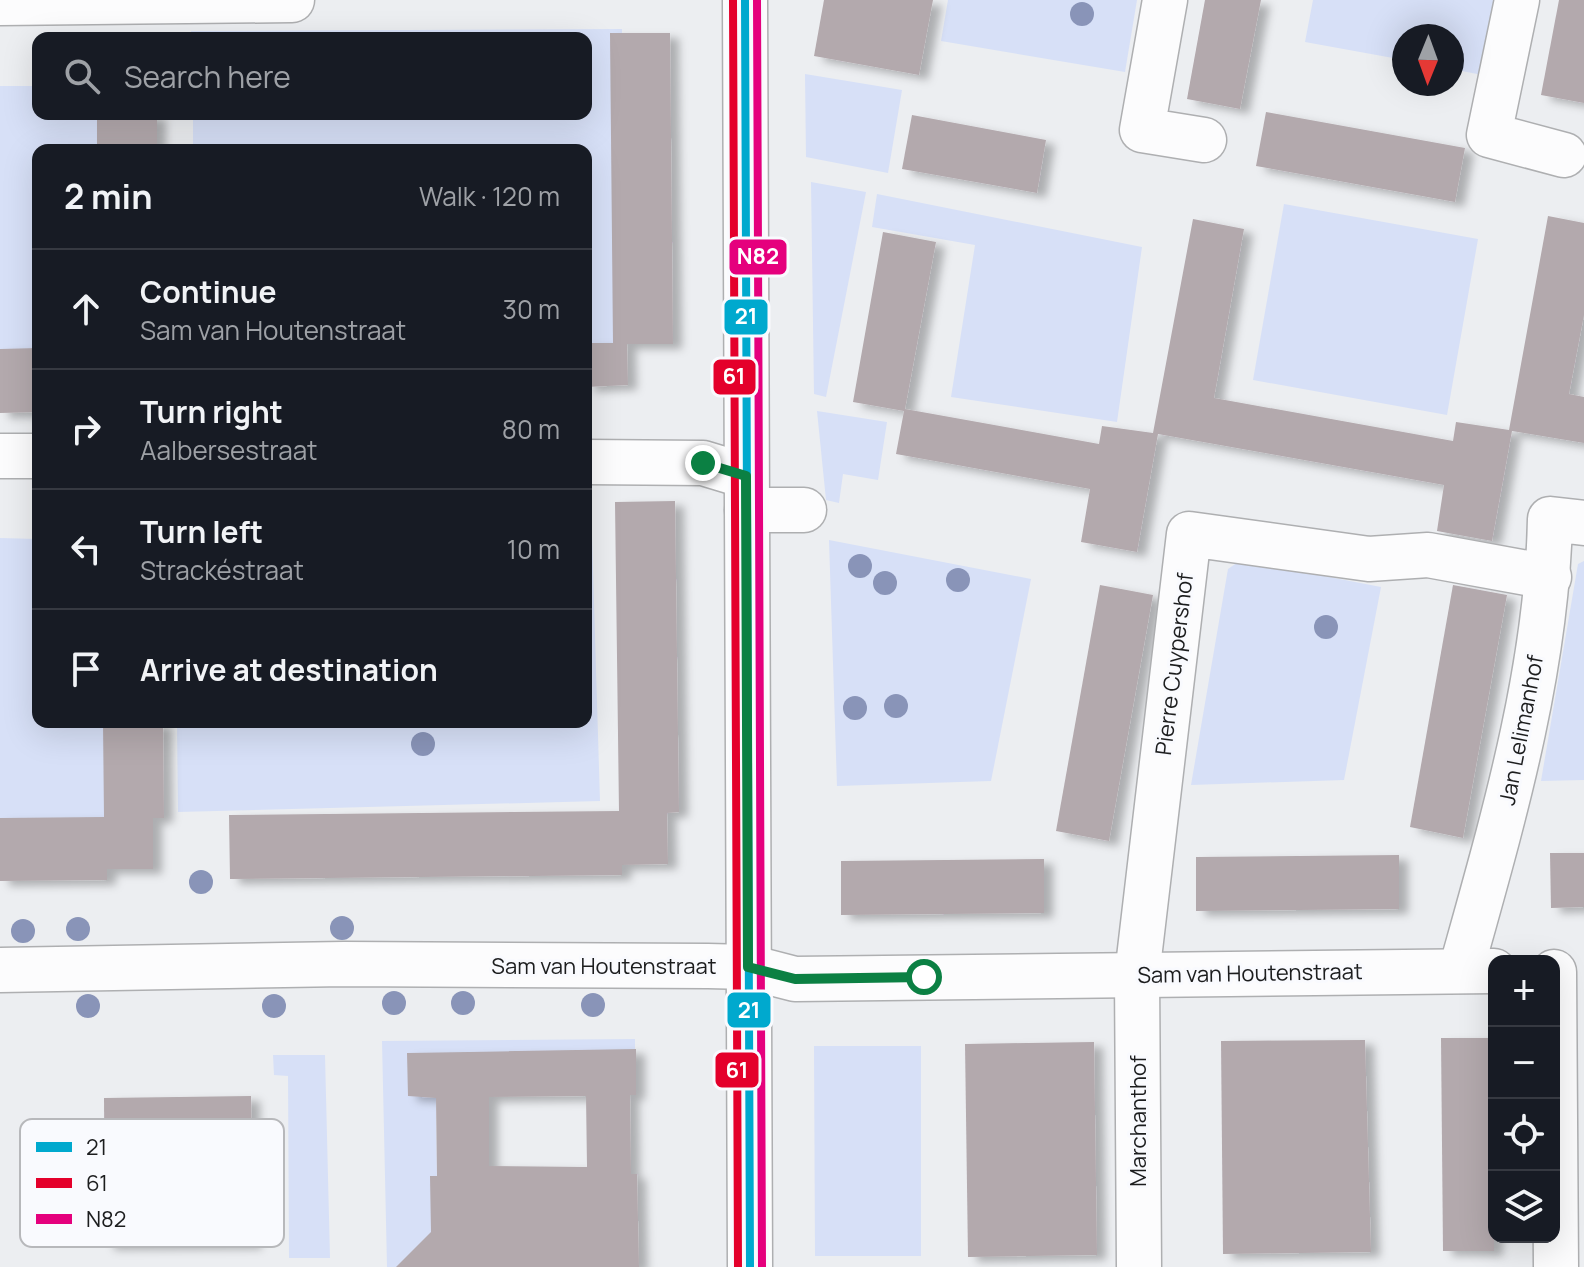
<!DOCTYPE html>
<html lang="en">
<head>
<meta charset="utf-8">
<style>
	:root { --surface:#171b24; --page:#20242c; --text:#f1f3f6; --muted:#9ea1a6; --line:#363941 }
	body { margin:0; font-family:Manrope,sans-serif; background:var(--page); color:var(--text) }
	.controls { position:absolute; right:24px; bottom:24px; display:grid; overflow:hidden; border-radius:16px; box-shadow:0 8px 32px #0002 }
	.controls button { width:72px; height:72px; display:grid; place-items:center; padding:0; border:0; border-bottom:2px solid var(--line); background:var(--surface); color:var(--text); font:40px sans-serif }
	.compass { position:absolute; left:1392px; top:24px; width:72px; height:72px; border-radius:50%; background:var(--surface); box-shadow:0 8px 32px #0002; rotate:181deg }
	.stop { position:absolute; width:24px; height:24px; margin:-18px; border:6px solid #0b8043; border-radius:50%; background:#fff }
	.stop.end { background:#0b8043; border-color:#fff; box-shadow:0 2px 8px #0008 }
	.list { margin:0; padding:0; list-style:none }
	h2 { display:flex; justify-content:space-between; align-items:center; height:104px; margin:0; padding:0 32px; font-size:34px }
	h2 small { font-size:26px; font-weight:400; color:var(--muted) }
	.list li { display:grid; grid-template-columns:52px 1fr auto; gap:24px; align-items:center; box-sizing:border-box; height:120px; padding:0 32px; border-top:2px solid var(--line) }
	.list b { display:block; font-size:30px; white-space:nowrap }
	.list p { margin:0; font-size:26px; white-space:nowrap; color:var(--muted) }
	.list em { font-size:26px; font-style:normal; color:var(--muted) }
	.icon { flex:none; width:44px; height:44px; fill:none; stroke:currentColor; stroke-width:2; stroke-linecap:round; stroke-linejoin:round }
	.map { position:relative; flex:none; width:1584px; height:1267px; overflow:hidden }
	.search { position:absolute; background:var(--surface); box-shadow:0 8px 32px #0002; left:32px; top:32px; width:560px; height:88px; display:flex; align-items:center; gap:20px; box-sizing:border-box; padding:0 28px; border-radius:16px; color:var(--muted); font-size:30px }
	.panel { position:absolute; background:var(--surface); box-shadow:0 8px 32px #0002; left:32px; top:144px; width:560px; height:584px; border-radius:16px }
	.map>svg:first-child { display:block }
</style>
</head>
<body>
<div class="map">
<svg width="1584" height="1267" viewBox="0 0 1584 1267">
	<defs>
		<filter id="shadow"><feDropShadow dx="9" dy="5" stdDeviation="4" flood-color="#0004"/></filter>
	</defs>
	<rect width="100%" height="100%" fill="#eceef1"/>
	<g fill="#d7e0f7">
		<polygon points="948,0 1137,0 1125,72 941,41"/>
		<polygon points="1313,0 1496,0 1482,75 1452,69 1452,36 1404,36 1404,60 1305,42"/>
		<polygon points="622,29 621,366 586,366 586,150 193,150 193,114 586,114 586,38 192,38 191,31"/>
		<polygon points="805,74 902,90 888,173 806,157"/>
		<polygon points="0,86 38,86 38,114 114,114 114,150 38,150 38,374 0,374"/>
		<polygon points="811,182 866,192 826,397 814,394"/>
		<polygon points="877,194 1142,247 1117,422 951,397 975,245 872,227"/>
		<polygon points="1284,204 1478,239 1447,415 1253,380"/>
		<polygon points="817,411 887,422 878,480 843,474 839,503 826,500"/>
		<polygon points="586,536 592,536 600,801 178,812 177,722 586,722"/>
		<polygon points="0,538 38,539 38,722 122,722 124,837 0,837"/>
		<polygon points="829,540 1031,579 991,781 837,786"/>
		<polygon points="1241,560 1381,587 1344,780 1191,785 1228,569"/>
		<polygon points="1584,561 1584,780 1541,781 1578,564"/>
		<polygon points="635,1039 635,1049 436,1098 438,1267 387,1267 382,1041"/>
		<polygon points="814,1046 921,1046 921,1256 815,1256"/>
		<polygon points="273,1055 325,1055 330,1258 289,1258 288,1076 274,1075"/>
	</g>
	<g fill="#b3a9ad" fill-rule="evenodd" filter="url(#shadow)">
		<polygon points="824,0 933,0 919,75 814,56"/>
		<polygon points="1205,0 1261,0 1240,109 1187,99"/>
		<polygon points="1559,0 1584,0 1584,103 1541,95"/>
		<polygon points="610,33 670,33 673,344 627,344 628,385 586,387 586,343 613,343"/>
		<polygon points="1266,112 1465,148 1455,202 1256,166"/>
		<rect x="97" y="114" width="60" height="36"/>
		<polygon points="912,115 1046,140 1037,193 902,169"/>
		<polygon points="1548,216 1584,223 1584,315 1569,394 1584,397 1584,443 1512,431 1492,541 1437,531 1444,485 1158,434 1137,552 1081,542 1090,489 896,454 904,411 853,402 883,232 936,242 905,409 1099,444 1102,426 1153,433 1193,219 1244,229 1214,398 1453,441 1456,422 1509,430"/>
		<polygon points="38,348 38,412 0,413 0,349"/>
		<polygon points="675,501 679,812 667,813 668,864 622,865 622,875 230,879 229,815 619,811 615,502"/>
		<polygon points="1100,585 1153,595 1109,841 1056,831"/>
		<polygon points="1453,585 1507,595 1463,838 1410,827"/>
		<polygon points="103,722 163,722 164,818 153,818 153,869 107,869 107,880 0,881 0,818 104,817"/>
		<polygon points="1550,853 1584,853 1584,907 1551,908"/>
		<polygon points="1399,855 1399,909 1196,911 1196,857"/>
		<polygon points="1044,859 1044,913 841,915 841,861"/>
		<polygon points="1441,1038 1494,1038 1494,1251 1443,1251"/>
		<polygon points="1365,1040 1371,1252 1223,1254 1221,1041"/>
		<polygon points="1094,1042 1097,1255 968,1257 965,1044"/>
		<path d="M636,1049V1095H630L631,1174H637L639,1267H396L431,1232L430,1176H437L436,1098L408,1096L407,1053ZM586,1096L587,1167L489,1166V1097Z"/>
		<polygon points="251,1096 253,1244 105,1245 104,1098"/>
	</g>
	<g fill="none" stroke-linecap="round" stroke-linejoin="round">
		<g stroke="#aeafb1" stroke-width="47">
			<g id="minor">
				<polyline points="745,0 750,1267"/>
				<polyline points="1165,0 1142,130 1204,140"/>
				<polyline points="1517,0 1489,135 1564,155"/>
				<polyline points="0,3 292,0"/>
				<polyline points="0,456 38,456"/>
				<polyline points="586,462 703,463 746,476"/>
				<polyline points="747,510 804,510"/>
				<polyline points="0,970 344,964 708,966 748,967 795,979 1494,971"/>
				<path d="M1461,970C1502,823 1547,672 1550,519L1584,523"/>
				<polyline points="1554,972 1556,1267"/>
				<polyline points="1139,1267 1137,975 1189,534 1369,559 1428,555 1549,577"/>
			</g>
		</g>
		<use href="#minor" stroke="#fcfcfd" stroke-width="44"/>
		<g stroke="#f9fafe" stroke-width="14">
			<polyline id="bus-1" points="745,0 750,1267"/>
		</g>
		<g stroke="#f9fafe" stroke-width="14">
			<polyline id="bus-2" points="733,0 738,1267"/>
		</g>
		<g stroke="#f9fafe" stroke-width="14">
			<polyline id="bus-3" points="757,0 762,1267"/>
		</g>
		<use href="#bus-1" stroke="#00a9ce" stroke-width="8"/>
		<use href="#bus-2" stroke="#e4002b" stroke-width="8"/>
		<use href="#bus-3" stroke="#e5007d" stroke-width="8"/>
	</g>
	<g fill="#8994b8">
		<circle cx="1082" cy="14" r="12"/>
		<circle cx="860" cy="566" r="12"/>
		<circle cx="958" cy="580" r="12"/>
		<circle cx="885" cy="583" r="12"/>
		<circle cx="1326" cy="627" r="12"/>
		<circle cx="896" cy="706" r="12"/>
		<circle cx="855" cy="708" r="12"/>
		<circle cx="423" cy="744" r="12"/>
		<circle cx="201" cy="882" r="12"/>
		<circle cx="342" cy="928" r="12"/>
		<circle cx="78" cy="929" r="12"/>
		<circle cx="23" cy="931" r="12"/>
		<circle cx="394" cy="1003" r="12"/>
		<circle cx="463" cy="1003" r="12"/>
		<circle cx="593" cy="1005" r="12"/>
		<circle cx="88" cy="1006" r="12"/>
		<circle cx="274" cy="1006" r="12"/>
	</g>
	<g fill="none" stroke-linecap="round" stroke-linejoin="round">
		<polyline stroke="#0b8043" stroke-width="10" points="703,463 746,476 748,967 795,979 924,977"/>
	</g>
	<g text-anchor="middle" stroke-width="6" stroke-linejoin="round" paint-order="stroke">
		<g font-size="22" fill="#1c1d1e" stroke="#f9fafe">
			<text transform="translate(1174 664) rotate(-83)" y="8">Pierre Cuypershof</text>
			<text transform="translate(1521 730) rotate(-79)" y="8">Jan Lelimanhof</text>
			<text x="604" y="974">Sam van Houtenstraat</text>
			<text transform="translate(1250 973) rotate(-1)" y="8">Sam van Houtenstraat</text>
			<text transform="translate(1138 1121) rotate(-90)" y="8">Marchanthof</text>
		</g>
	</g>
	<rect x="20" y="1119" width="264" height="128" rx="12" fill="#f9fafe" stroke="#b7b8bb" stroke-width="2"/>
	<rect x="36" y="1142" width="36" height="10" fill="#00a9ce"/>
	<rect x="36" y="1178" width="36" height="10" fill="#e4002b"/>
	<rect x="36" y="1214" width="36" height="10" fill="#e5007d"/>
	<g font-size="22" fill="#1c1d1e">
		<text x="86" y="1155">21</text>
		<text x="86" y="1191">61</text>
		<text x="86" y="1227">N82</text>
	</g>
	<g stroke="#f9fafe" stroke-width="3">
		<rect x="728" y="238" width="60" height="38" rx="8" fill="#e5007d"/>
		<rect x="723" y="298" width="46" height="38" rx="8" fill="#00a9ce"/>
		<rect x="712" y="358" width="45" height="38" rx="8" fill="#e4002b"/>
		<rect x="726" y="991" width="46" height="38" rx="8" fill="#00a9ce"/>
		<rect x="714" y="1051" width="46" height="38" rx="8" fill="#e4002b"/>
	</g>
	<g font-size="22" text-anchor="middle" font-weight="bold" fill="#fff">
		<text x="758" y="264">N82</text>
		<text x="746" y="324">21</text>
		<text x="734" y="384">61</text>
		<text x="749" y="1018">21</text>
		<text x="737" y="1078">61</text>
	</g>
</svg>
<div class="controls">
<button>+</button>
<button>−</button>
<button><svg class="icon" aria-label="locate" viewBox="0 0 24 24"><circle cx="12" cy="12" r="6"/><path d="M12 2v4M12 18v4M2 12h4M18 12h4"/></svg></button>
<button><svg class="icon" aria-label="layers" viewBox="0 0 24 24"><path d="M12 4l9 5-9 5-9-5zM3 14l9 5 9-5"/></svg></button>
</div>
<svg class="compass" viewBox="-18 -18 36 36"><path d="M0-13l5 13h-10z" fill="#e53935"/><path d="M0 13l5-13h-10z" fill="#9ea1a6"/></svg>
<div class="stop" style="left:924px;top:977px"></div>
<div class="stop end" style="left:703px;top:463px"></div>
<div class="search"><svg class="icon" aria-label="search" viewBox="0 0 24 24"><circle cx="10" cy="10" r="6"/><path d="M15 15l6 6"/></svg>Search here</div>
<section class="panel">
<h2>2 min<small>Walk · 120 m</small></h2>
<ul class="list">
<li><svg class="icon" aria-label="ahead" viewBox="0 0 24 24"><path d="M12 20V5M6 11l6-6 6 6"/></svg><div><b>Continue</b><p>Sam van Houtenstraat</p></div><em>30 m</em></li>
<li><svg class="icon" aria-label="right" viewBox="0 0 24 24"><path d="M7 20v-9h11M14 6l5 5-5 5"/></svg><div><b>Turn right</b><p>Aalbersestraat</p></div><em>80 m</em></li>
<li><svg class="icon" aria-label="left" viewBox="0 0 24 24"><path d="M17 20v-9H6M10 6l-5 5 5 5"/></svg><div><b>Turn left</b><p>Strackéstraat</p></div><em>10 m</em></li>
<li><svg class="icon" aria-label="arrive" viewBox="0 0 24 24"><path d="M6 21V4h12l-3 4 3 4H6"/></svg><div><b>Arrive at destination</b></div></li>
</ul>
</section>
</div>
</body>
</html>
